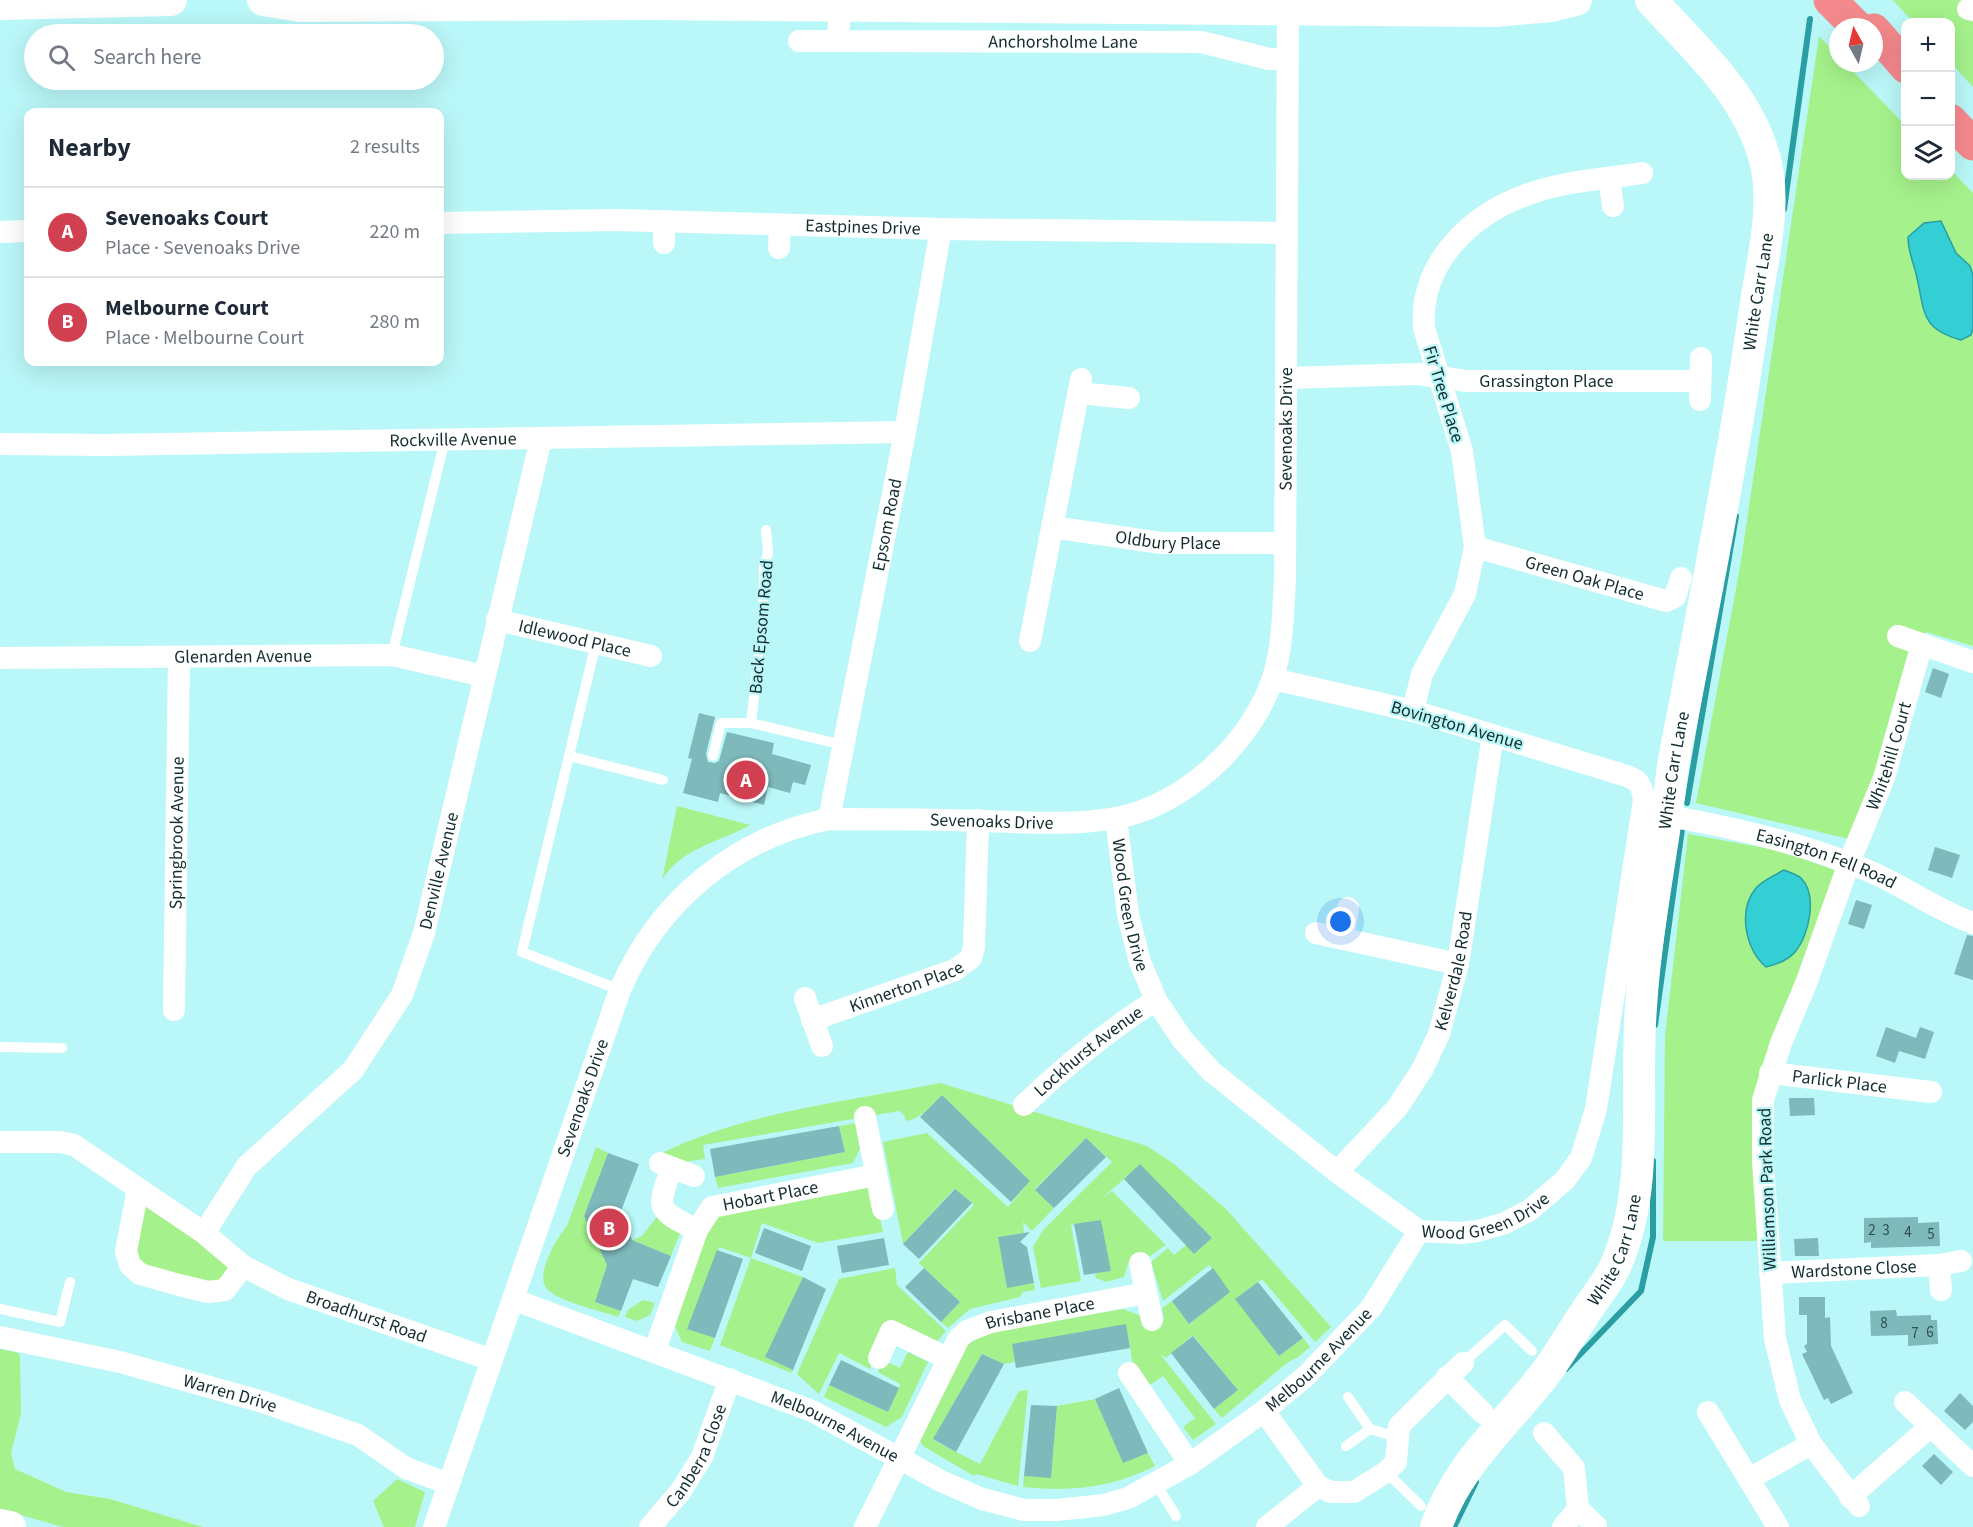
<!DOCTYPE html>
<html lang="en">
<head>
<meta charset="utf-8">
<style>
	:root { --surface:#fff; --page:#f2f2f3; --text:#1f2937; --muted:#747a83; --line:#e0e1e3; --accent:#d04050 }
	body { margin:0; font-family:"Source Sans 3",sans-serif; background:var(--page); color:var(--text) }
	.controls { position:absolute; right:18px; top:18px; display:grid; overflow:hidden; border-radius:12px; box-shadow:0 6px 24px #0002 }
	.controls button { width:54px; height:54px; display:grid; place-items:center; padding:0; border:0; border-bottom:2px solid var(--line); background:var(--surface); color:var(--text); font:30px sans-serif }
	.compass { position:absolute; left:1829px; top:18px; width:54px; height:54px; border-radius:50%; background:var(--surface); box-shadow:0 6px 24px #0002; rotate:352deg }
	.you { position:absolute; left:1341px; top:922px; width:21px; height:21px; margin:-15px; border:4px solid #fff; border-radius:50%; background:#1a73e8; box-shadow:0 0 0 9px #1a73e833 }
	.badge { display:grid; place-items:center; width:39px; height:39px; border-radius:50%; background:var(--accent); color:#fff; font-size:20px; font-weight:700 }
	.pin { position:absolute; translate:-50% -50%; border:3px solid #fff; box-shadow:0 2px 6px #0006 }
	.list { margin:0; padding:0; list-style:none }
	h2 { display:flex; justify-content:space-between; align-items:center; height:78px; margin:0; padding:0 24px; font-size:26px }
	h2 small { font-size:20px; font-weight:400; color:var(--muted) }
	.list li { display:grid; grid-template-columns:39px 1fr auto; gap:18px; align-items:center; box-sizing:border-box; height:90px; padding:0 24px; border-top:2px solid var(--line) }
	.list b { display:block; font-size:22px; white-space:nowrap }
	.list p { margin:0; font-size:20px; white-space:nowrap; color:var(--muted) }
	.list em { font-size:20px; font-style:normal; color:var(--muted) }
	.icon { flex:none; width:33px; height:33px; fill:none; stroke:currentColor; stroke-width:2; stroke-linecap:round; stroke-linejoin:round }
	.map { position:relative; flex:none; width:1973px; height:1527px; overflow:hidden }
	.search { position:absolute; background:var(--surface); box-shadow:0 6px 24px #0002; left:24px; top:24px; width:420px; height:66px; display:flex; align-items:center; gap:15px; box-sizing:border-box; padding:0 21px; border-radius:33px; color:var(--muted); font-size:22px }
	.panel { position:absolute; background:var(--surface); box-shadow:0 6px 24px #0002; left:24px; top:108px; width:420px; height:258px; border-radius:12px }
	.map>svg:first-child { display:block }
</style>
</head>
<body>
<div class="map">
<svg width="1973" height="1527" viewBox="0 0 1973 1527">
	<rect width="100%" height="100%" fill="#baf7f8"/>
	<g fill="#a5f28c">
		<polygon points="1893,0 1973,0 1973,87 1951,63 1950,22 1913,22"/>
		<rect x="217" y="27" width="25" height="7"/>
		<polygon points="1819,36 1838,56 1838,63 1845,63 1905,125 1906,176 1950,176 1951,170 1973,193 1973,646 1926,632 1858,841 1696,803 1740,567"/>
		<rect x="218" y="80" width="25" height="6"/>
		<path d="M677,806L750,825C720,842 681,848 662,880Z"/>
		<polygon points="1688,834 1782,851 1845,874 1776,1057 1768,1241 1663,1241 1665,1036"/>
		<path d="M940,1083L1147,1146L1174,1164L1226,1209L1331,1327L1315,1342L1262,1279L1236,1299L1279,1356L1303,1338L1310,1347L1297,1358L1288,1362L1222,1418L1214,1409L1238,1390L1193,1335L1166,1358L1160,1354L1216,1424L1193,1440L1183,1427L1195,1418L1163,1376L1146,1388L1134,1372L1126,1324L1015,1362L1004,1364L982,1354L933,1440L980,1464L1019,1391L1028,1390L1018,1486L976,1474L974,1476L923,1446L920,1441L966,1345L990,1332L1123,1309L1152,1320L1164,1319L1162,1308L1172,1301L1190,1324L1229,1291L1209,1265L1163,1301L1151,1262L1168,1248L1174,1255L1186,1245L1194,1254L1212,1238L1140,1165L1100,1200L1112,1191L1166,1245L1140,1263H1128L1124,1277L1106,1282L1096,1278L1095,1274L1110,1270L1101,1220L1071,1225L1081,1281L1041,1288L1033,1247L1043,1230L1112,1162L1086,1138L1035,1189L1054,1208L1032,1231L1023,1222L1024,1233L998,1237L1007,1287L1034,1283L1035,1290L1023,1292L1020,1297L970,1309L948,1328L941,1322L960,1302L919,1263L974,1205L954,1189L903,1244L883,1142L927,1133L1008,1207L1030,1181L942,1095C930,1106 923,1118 906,1121L904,1115L899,1111L703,1145L705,1159L683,1162L660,1154C748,1111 846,1102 940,1083Z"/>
		<polygon points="856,1123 861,1146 853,1163 718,1188 715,1177 845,1152 839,1126"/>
		<path d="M596,1147L608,1153L584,1216L607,1265L596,1302L621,1311L618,1317C601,1311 561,1302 548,1290C533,1277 557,1237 567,1226Z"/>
		<polygon points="860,1187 870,1188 875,1195 883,1232 818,1243 762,1223 751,1258 803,1277 766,1357 793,1370 792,1373 720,1345 751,1258 719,1247 688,1328 715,1338 710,1351 682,1342 675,1326 706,1232 719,1214"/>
		<polygon points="136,1196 204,1244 239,1273 231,1285 140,1274 128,1231"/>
		<polygon points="663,1209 684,1223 671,1256 632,1240 642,1236"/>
		<polygon points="895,1268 897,1285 946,1331 935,1344 890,1321 870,1369 839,1353 819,1394 797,1374 839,1279"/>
		<polygon points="643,1300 655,1303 650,1315 637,1321 625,1317 628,1310"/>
		<polygon points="0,1349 19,1353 20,1358 21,1414 11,1453 15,1469 66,1492 110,1499 203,1527 63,1527 0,1509"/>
		<polygon points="908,1352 928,1362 902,1417 886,1427 824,1397 829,1385 888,1412 900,1384 878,1372 883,1360 900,1368"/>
		<path d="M1095,1399L1123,1462L1148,1453L1155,1466C1112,1488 1070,1492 1023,1487L1024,1476L1051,1477L1057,1406Z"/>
		<polygon points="397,1479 425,1492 415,1527 384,1527 373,1501"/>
	</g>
	<g fill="#34cfd4" stroke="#2a9ea2" stroke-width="1.5">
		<path d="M1941,221L1956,253L1970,266L1973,275V328L1971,335L1961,340C1921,329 1925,313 1917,278C1914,263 1908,253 1908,237L1924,223Z"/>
		<path d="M1784,870C1789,872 1798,875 1801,878C1818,895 1809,936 1795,952C1787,961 1777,964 1766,967C1746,950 1737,911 1756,888C1763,880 1775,875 1784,870Z"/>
	</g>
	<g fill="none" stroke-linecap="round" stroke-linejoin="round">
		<g stroke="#2a9ea2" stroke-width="6">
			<polyline points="1784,209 1810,19"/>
			<polyline points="1687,803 1736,516"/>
			<polyline points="1655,1025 1682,829"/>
			<polyline points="1566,1369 1641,1291 1653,1237 1653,1161"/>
			<polyline points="1454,1527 1476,1482"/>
		</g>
	</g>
	<g fill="#7eb9bb">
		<polygon points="1933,668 1949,674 1941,698 1925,692"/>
		<polygon points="699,713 715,717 706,754 708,762 715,763 719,761 727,732 774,743 772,754 811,765 805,785 793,782 790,793 768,787 764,805 720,793 718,802 683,793 692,759 688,758"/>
		<polygon points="1935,847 1960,855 1952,878 1928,870"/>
		<polygon points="1856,900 1872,905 1864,929 1848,924"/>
		<polygon points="1967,935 1973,936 1973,980 1954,974"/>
		<polygon points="1886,1027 1916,1038 1920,1027 1934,1032 1925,1059 1899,1051 1895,1063 1876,1056"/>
		<polygon points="942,1095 1030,1181 1011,1202 920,1117"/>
		<polygon points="1789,1098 1814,1098 1815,1115 1790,1116"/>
		<polygon points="839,1126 845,1152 715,1177 710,1149"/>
		<polygon points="1086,1138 1106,1157 1054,1208 1035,1190"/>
		<polygon points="608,1153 639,1164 621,1211 632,1240 671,1256 658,1287 633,1279 621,1311 595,1302 607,1265 584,1216"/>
		<polygon points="1140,1164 1212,1238 1194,1254 1124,1179"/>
		<polygon points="955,1189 972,1203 919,1259 903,1244"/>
		<polygon points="1918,1217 1918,1223 1939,1222 1940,1246 1871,1248 1871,1242 1864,1243 1864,1218"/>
		<polygon points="1101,1220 1111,1271 1084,1275 1074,1224"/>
		<polygon points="764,1228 811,1246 802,1271 755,1253"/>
		<polygon points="1030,1232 1020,1242 1027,1247 1034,1283 1007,1288 998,1237"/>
		<polygon points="884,1238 889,1265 842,1273 837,1246"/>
		<polygon points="1818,1238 1819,1256 1795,1256 1794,1239"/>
		<polygon points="717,1250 743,1259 715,1338 687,1329"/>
		<polygon points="924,1268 960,1302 941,1322 905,1287"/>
		<polygon points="1213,1268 1230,1292 1189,1324 1172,1301"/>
		<polygon points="803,1277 826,1289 793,1370 765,1357"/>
		<polygon points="1258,1282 1303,1338 1279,1356 1235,1299"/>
		<polygon points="1799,1297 1825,1297 1825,1318 1830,1317 1831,1346 1853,1393 1831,1404 1828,1398 1824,1400 1802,1354 1807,1352 1804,1346 1807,1344 1807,1315 1799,1315"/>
		<polygon points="1896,1310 1897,1316 1931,1315 1931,1320 1937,1320 1938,1344 1908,1346 1908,1335 1871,1336 1870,1311"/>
		<polygon points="1126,1324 1130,1348 1016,1368 1012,1344"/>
		<polygon points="1193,1336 1238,1390 1214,1409 1171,1353"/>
		<polygon points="982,1354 1004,1364 956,1452 933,1439"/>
		<polygon points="841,1360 899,1388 888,1412 829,1385"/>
		<polygon points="1119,1388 1148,1453 1123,1463 1095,1399"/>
		<polygon points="1960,1393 1973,1406 1973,1422 1965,1430 1944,1411"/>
		<polygon points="1031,1405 1057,1406 1051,1478 1024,1476"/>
		<polygon points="1934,1454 1953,1472 1941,1485 1922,1466"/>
	</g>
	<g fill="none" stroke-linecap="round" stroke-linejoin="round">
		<g stroke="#fff" stroke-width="10">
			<polyline points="596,643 522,952 620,990"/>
			<polyline points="392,655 445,440"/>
			<polyline points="751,723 763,617 764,566 768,553 766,530"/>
			<polyline points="569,756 663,780"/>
			<polyline points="713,756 721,723 751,723 843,745"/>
			<polyline points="0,1047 62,1048"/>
			<polyline points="0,1309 60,1322 70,1282"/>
			<polyline points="1463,1363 1505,1325 1532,1351"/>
			<polyline points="1348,1397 1370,1429 1397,1437"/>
			<polyline points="1346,1446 1370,1429"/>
			<polyline points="1386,1472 1421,1506"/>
			<polyline points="1156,1484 1176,1516"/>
		</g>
		<g stroke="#fff" stroke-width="22">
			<path id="s1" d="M840,5L838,41L1201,42L1269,59H1286"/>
			<polyline points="1968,9 1973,10"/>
			<polyline points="799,41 838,41"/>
			<polyline points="1609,178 1613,206"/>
			<path id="s2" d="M440,223L617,220L941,229L1286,233"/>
			<polyline points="0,232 28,231"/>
			<polyline points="664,243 664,221"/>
			<polyline points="779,248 780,226"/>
			<path id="s3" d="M1286,378L1418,374L1466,381H1700"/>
			<polyline points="1078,393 1129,398"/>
			<polyline points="1700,400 1701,358"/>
			<path id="s4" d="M0,444L106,445L905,432"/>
			<path id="s5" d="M1052,527L1161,543H1285"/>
			<path id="s6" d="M1475,547L1666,601L1675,597L1681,578"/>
			<path id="s7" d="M497,620L651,656"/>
			<polyline points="1898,636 1973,662"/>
			<polyline points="1030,641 1081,379"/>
			<path id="s8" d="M0,658L392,655L484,676"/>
			<path d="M1413,711L1422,674L1465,594L1475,547L1462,451L1424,328C1419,263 1471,214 1529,194C1564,181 1605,179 1642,173"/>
			<path id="s9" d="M1668,816C1738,828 1806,844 1871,872C1906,887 1936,910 1973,923"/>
			<path id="s10" d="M1116,818L1128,915L1140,962L1156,1000L1182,1039L1211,1071L1337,1172L1419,1231L1461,1233L1478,1231L1505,1223L1530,1210L1565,1180L1581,1158L1596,1109L1644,800C1641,777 1634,779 1614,772L1413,711L1273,679"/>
			<path id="s11" d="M829,819L905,432L941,229"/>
			<polyline points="1316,933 1458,964"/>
			<polyline points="1343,939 1348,908"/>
			<polyline points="805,998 822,1046"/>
			<path id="s12" d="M174,1010L179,657"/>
			<path id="s13" d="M812,1020L955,970L971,958L974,947L978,820"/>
			<path id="s14" d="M1770,1073L1931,1092"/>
			<path id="s15" d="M1024,1105C1066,1065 1107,1031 1156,1000"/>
			<polyline points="865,1117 883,1209"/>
			<path id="s16" d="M0,1142H60L74,1145L204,1233L243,1266L288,1289L492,1360"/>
			<polyline points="660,1163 694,1176"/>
			<path d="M672,1168C655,1211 658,1210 697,1230"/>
			<path id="s17" d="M1337,1172L1397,1108L1422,1070L1439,1034L1458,964L1493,735"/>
			<polyline points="138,1189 126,1251 130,1265 140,1274 179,1285 208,1292 225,1290 243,1266"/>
			<path id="s18" d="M204,1233L247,1166L353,1070L402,995L424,933L541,439"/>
			<polyline points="1140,1263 1152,1320"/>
			<polyline points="1939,1265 1941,1290"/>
			<path id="s19" d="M1770,1273L1939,1265L1961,1261"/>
			<path id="s20" d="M515,1300L812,1411L941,1481L982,1499L1024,1510H1056L1104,1505L1128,1498L1190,1464L1264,1411L1307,1375L1371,1308L1419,1231"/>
			<path id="s21" d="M0,1337L120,1362L263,1402L358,1435L406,1468L449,1484"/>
			<path id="s22" d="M655,1350L697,1230L712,1207L876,1175"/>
			<polyline points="879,1358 891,1331 947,1358"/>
			<polyline points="1129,1373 1190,1464"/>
			<polyline points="1447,1377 1483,1413"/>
			<polyline points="1905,1402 1973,1466"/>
			<polyline points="1264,1411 1318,1486 1331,1492 1354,1492 1386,1472 1396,1462 1399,1426 1463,1363"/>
			<polyline points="1708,1412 1778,1527"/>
			<polyline points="1544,1433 1574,1468 1578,1509 1563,1527"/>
			<polyline points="1749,1479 1811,1444"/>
			<polyline points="1850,1497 1931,1426"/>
			<path id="s23" d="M1859,1506L1811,1444L1790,1400L1775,1339L1763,1161V1100L1781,1043L1807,981L1849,863L1884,778L1922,644"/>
			<polyline points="1578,1509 1596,1526"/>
			<path id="s24" d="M434,1527L620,990C658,901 735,838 829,819C879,819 929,819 980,821C1025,822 1071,826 1116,818C1183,806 1252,743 1273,678C1283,646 1283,612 1285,579L1288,0"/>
			<path id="s25" d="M650,1527L680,1492L702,1457L730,1379"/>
			<path id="s26" d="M865,1527L959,1338L967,1331L991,1322L1146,1293"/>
			<polyline points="1267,1527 1318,1486"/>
		</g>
		<g stroke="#fff" stroke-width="32">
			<polyline points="263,0 300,6 650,4 1495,11 1551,6 1576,0"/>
			<polyline points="0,4 171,0"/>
			<polyline points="0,1525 10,1527"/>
			<path id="s27" d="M1436,1527C1456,1468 1502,1428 1540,1380C1556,1361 1569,1337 1583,1316C1593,1300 1607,1284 1615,1267C1651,1187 1634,1092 1641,1007C1646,926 1664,846 1673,765C1702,613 1733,462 1755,309C1762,260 1778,204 1764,156C1745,91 1695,49 1651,0"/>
		</g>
		<g stroke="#f58a8e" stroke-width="33">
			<polyline points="1830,0 1857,27"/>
			<polyline points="1874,30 1906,67"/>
			<polyline points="1950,120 1973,144"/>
		</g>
	</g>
	<g text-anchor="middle" stroke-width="4.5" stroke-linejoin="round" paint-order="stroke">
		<g font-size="15" fill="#2e5051">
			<text x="1872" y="1235">2</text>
			<text x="1886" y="1235">3</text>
			<text x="1908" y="1237">4</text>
			<text x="1931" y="1239">5</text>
			<text x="1884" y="1328">8</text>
			<text x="1930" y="1337">6</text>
			<text x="1915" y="1338">7</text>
		</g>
		<g font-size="18" fill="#142d2e" stroke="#baf7f8">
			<text dy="6" stroke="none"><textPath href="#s1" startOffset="261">Anchorsholme Lane</textPath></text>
			<text dy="6" stroke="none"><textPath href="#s2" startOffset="423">Eastpines Drive</textPath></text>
			<text dy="6" stroke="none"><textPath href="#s27" startOffset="1305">White Carr Lane</textPath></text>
			<text dy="6" stroke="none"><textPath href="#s3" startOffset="261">Grassington Place</textPath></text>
			<text transform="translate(1444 394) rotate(73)" y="6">Fir Tree Place</text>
			<text dy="6" stroke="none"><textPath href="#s24" startOffset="1606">Sevenoaks Drive</textPath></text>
			<text dy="6" stroke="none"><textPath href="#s4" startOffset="453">Rockville Avenue</textPath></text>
			<text dy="6" stroke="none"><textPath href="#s11" startOffset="300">Epsom Road</textPath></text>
			<text dy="6" stroke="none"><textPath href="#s5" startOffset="117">Oldbury Place</textPath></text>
			<text dy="6" stroke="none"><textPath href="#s6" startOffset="114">Green Oak Place</textPath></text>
			<text transform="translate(761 627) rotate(-85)" y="6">Back Epsom Road</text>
			<text dy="6" stroke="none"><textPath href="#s7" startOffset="80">Idlewood Place</textPath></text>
			<text dy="6" stroke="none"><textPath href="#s8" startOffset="243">Glenarden Avenue</textPath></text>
			<text transform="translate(1457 725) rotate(16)" y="6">Bovington Avenue</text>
			<text dy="6" stroke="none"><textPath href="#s23" startOffset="796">Whitehill Court</textPath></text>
			<text dy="6" stroke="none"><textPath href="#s27" startOffset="819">White Carr Lane</textPath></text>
			<text dy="6" stroke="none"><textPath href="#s24" startOffset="1012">Sevenoaks Drive</textPath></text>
			<text dy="6" stroke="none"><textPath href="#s12" startOffset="177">Springbrook Avenue</textPath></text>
			<text dy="6" stroke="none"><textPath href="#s9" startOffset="164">Easington Fell Road</textPath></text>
			<text dy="6" stroke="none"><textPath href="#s18" startOffset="442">Denville Avenue</textPath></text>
			<text dy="6" stroke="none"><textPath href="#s10" startOffset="88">Wood Green Drive</textPath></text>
			<text dy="6" stroke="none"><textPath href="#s17" startOffset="238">Kelverdale Road</textPath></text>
			<text dy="6" stroke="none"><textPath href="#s13" startOffset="100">Kinnerton Place</textPath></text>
			<text dy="6" stroke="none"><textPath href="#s15" startOffset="84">Lockhurst Avenue</textPath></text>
			<text dy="6" stroke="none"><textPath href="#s14" startOffset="70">Parlick Place</textPath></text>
			<text dy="6" stroke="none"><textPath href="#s24" startOffset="454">Sevenoaks Drive</textPath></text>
			<text transform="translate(1767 1189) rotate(-92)" y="6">Williamson Park Road</text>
			<text dy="6" stroke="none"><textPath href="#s22" startOffset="214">Hobart Place</textPath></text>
			<text dy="6" stroke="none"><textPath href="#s10" startOffset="610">Wood Green Drive</textPath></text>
			<text dy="6" stroke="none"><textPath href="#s27" startOffset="333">White Carr Lane</textPath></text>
			<text dy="6" stroke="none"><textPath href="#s19" startOffset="84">Wardstone Close</textPath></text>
			<text dy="6" stroke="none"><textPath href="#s26" startOffset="297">Brisbane Place</textPath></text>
			<text dy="6" stroke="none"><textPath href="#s16" startOffset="416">Broadhurst Road</textPath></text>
			<text dy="6" stroke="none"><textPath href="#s20" startOffset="894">Melbourne Avenue</textPath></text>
			<text dy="6" stroke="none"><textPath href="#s21" startOffset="237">Warren Drive</textPath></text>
			<text dy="6" stroke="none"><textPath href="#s20" startOffset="344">Melbourne Avenue</textPath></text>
			<text dy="6" stroke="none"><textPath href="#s25" startOffset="86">Canberra Close</textPath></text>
		</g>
	</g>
</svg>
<div class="controls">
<button>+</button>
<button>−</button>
<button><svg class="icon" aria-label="layers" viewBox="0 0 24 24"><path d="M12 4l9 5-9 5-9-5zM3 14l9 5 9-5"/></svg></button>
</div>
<svg class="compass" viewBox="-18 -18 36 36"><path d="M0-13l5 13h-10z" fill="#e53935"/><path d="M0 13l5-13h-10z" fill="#747a83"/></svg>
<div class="you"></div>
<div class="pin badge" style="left:746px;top:780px">A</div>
<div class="pin badge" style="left:609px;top:1228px">B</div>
<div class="search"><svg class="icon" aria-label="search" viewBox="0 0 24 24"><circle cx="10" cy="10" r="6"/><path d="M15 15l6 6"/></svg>Search here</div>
<section class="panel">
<h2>Nearby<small>2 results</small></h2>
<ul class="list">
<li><span class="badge">A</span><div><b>Sevenoaks Court</b><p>Place · Sevenoaks Drive</p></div><em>220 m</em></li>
<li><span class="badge">B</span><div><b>Melbourne Court</b><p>Place · Melbourne Court</p></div><em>280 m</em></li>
</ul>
</section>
</div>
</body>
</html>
